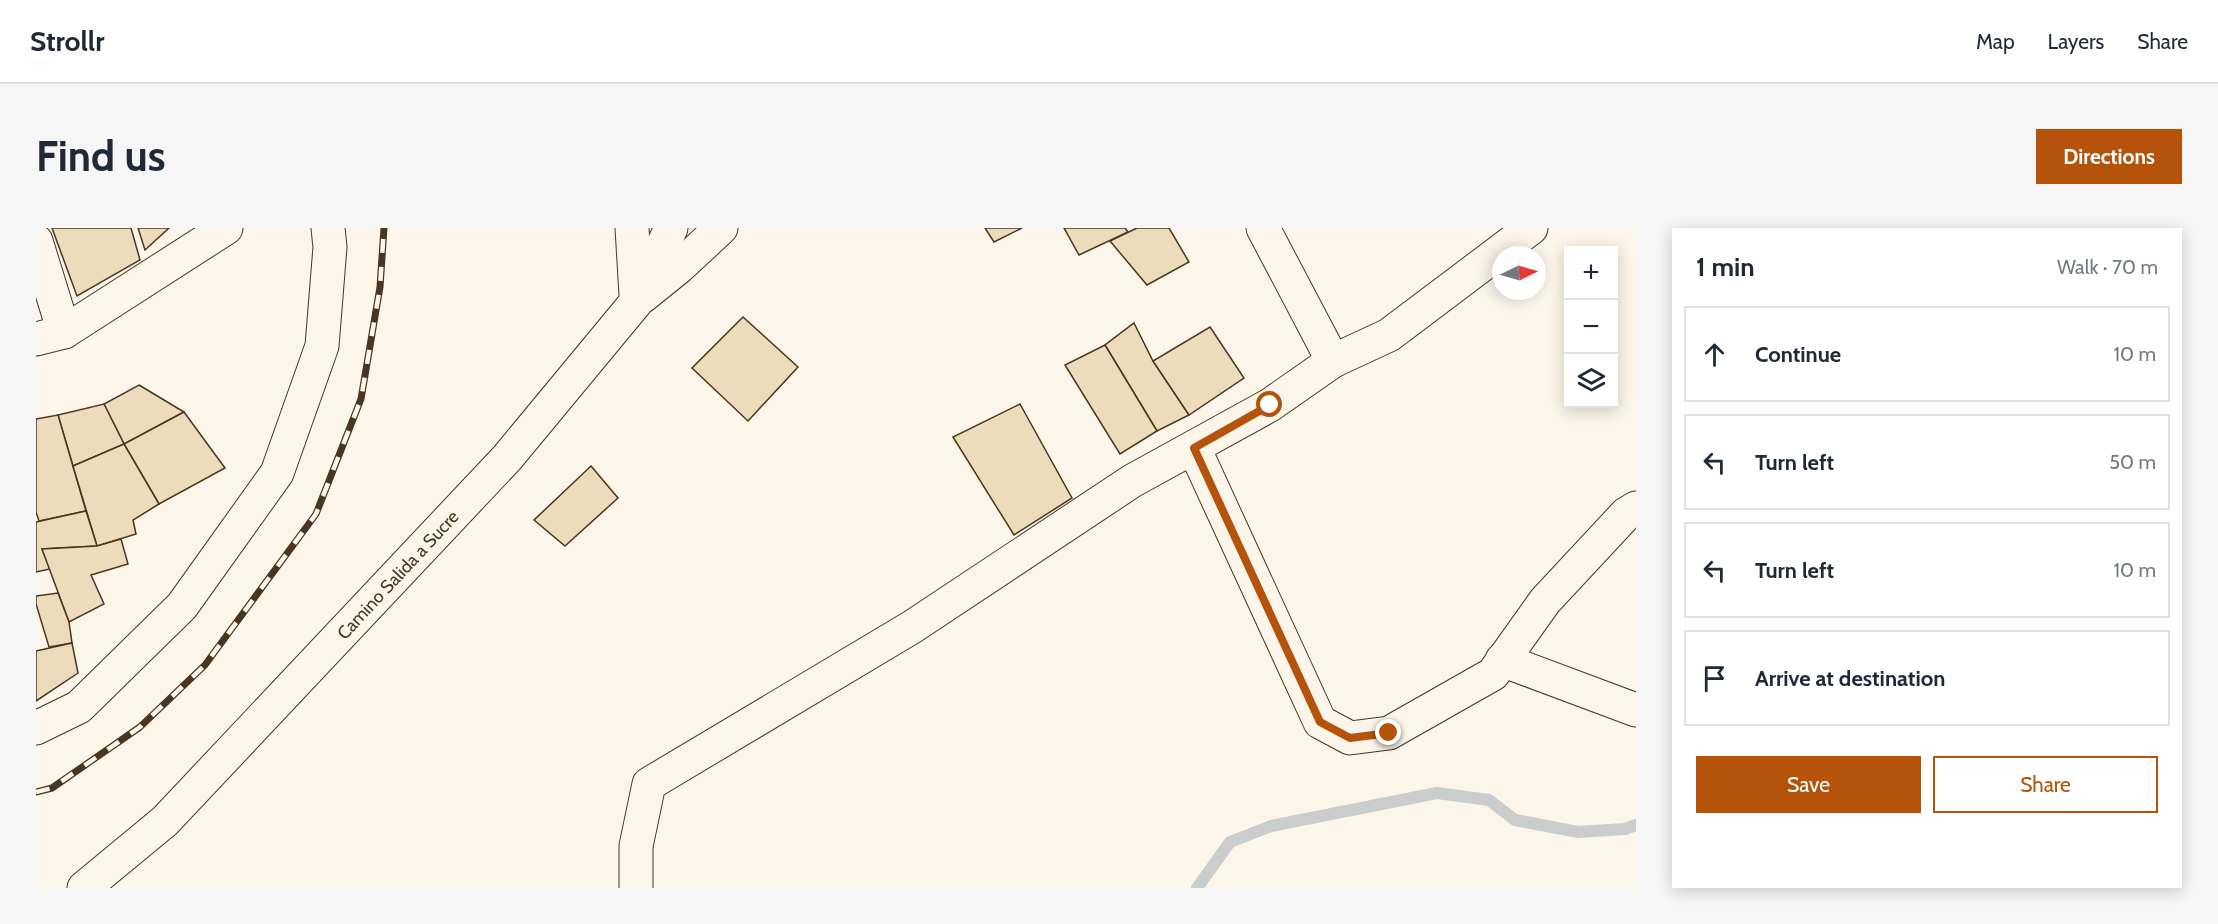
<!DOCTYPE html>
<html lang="en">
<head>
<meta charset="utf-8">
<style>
	:root { --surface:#fff; --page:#f6f6f7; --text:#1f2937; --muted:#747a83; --line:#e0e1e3; --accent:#b45309 }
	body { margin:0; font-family:Cabin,sans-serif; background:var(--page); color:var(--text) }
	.controls { position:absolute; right:18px; top:18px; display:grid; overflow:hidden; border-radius:0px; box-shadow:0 3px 15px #0003 }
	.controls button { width:54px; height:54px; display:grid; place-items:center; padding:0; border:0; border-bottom:2px solid var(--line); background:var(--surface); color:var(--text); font:30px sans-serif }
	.compass { position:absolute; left:1456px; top:18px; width:54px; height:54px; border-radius:50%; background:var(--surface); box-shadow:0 3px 15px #0003; rotate:85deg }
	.stop { position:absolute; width:18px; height:18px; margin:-14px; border:4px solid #b45309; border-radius:50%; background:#fff }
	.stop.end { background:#b45309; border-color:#fff; box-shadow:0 2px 6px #0008 }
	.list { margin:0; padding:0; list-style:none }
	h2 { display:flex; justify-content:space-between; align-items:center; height:78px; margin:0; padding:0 24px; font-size:26px }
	h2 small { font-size:20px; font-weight:400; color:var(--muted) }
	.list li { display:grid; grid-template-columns:39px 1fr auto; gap:18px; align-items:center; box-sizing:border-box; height:96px; margin:0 12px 12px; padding:0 12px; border:2px solid var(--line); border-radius:0px }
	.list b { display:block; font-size:22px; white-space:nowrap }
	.list em { font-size:20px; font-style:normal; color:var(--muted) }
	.actions { display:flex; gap:12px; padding:18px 24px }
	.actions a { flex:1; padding:14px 0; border:2px solid var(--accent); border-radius:0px; text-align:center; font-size:21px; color:var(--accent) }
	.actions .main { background:var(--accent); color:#fff }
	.icon { flex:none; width:33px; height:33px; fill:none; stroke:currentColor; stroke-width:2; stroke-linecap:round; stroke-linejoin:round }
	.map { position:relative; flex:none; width:1600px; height:660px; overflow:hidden; border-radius:0px }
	header { display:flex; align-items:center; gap:36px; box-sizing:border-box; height:84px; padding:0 30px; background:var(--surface); border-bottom:2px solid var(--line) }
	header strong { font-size:28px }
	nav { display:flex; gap:33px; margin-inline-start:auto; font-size:21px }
	.intro { display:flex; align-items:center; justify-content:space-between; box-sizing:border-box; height:144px; padding:0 36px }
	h1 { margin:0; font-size:42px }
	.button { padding:15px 27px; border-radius:0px; background:var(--accent); color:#fff; font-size:21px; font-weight:700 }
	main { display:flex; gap:36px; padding:0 36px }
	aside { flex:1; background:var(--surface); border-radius:0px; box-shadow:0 3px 15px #0003 }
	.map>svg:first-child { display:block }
</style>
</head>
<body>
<header>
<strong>Strollr</strong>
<nav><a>Map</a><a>Layers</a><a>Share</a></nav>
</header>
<div class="intro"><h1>Find us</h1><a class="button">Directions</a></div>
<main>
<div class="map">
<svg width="1600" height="660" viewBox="0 0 1600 660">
	<rect width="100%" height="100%" fill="#fbf6e9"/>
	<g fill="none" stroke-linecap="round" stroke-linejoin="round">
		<polyline stroke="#c9cecd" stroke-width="12" points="1161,660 1194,614 1235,598 1401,565 1453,572 1479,592 1542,604 1589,601 1600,597"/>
	</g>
	<g fill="#ecdcbc" stroke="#4a3520" stroke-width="1.5">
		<polygon points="16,0 95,0 104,32 41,68"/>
		<polygon points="102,0 133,0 109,22"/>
		<polygon points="949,0 986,0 958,14"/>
		<polygon points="1028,0 1089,0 1092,4 1043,27"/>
		<polygon points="1101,0 1133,0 1153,34 1111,57 1074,13"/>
		<polygon points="707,89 762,139 712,193 656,140"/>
		<polygon points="1098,95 1117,133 1153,187 1121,203 1069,117"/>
		<polygon points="1174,99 1208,150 1153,187 1117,133"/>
		<polygon points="1069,117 1121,203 1084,226 1029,137"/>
		<polygon points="103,157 148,184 88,216 68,176"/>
		<polygon points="68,176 88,216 37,238 22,187"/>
		<polygon points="984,176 1036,270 978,307 917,209"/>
		<polygon points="148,184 189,240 123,276 88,216"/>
		<polygon points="22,187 50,283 3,293 0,284 0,191"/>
		<polygon points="88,216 123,276 97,292 100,306 61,318 37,238"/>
		<polygon points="555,238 582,270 529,318 498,292"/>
		<polygon points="50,283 61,318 6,321 14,341 0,344 0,294"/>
		<polygon points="85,311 92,336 55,347 68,376 33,394 6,321 61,318"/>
		<polygon points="22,365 33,394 36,415 13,419 0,376 0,368"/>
		<polygon points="36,415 42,445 0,473 0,423"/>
	</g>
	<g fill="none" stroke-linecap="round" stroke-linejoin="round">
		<g stroke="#4a3520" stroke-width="35">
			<g id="minor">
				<polyline points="1227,0 1297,133"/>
				<polyline points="0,13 28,104"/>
				<polyline points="1158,220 1284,494 1314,510 1353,505 1457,446 1509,373 1590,286 1600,280"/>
				<polyline points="1466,432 1600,482"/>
				<polyline points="0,500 43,479 146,378 241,245 286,118 294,19 292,0"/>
				<polyline points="600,660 600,618 613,556 876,399 1096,253 1234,177 1297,133 1353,107 1495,0"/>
			</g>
		</g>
		<g stroke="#4a3520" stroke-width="35">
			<polyline id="secondary" points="0,111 28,104 190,0"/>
		</g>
		<g stroke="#4a3520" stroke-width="35">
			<g id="primary">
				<polyline points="596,0 600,67"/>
				<polyline points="607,68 643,39 685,0"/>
				<polyline points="48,660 129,593 471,230 601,73 635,0"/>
			</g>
		</g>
		<use href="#minor" stroke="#fbf6e9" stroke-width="33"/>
		<use href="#secondary" stroke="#fbf6e9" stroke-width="33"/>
		<use href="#primary" stroke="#fbf6e9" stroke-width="33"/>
		<g stroke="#4a3520" stroke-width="7">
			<polyline id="rail" points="0,564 16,560 104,499 169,437 280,286 325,171 344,59 348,0"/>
		</g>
		<use href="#rail" stroke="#fbf6e9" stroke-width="4.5" stroke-dasharray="14" stroke-linecap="butt"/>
	</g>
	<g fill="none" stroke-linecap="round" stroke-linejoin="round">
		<polyline stroke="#b45309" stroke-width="8" points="1234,177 1158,220 1284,494 1314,510 1353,505"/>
	</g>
	<g text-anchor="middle" stroke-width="4.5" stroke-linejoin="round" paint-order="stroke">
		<g font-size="18" fill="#4a3520" stroke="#fbf6e9">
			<text transform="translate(362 347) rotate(-47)" y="6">Camino Salida a Sucre</text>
		</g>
	</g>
</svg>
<div class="controls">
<button>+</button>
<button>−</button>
<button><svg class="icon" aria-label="layers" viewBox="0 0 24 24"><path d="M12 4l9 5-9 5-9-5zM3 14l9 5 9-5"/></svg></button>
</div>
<svg class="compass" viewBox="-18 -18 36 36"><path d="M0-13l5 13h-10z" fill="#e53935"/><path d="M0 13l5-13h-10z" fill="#747a83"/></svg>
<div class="stop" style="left:1234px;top:177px"></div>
<div class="stop end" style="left:1353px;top:505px"></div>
</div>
<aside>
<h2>1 min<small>Walk · 70 m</small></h2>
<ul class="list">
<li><svg class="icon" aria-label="ahead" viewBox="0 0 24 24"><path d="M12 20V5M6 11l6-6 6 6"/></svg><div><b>Continue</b></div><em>10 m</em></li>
<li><svg class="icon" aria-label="left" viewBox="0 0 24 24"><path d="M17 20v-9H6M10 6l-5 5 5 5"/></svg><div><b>Turn left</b></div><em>50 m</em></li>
<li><svg class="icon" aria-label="left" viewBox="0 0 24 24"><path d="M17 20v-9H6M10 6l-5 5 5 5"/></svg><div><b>Turn left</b></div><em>10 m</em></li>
<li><svg class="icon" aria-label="arrive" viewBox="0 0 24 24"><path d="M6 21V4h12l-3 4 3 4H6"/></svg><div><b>Arrive at destination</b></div></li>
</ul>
<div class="actions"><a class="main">Save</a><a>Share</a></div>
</aside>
</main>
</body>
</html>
